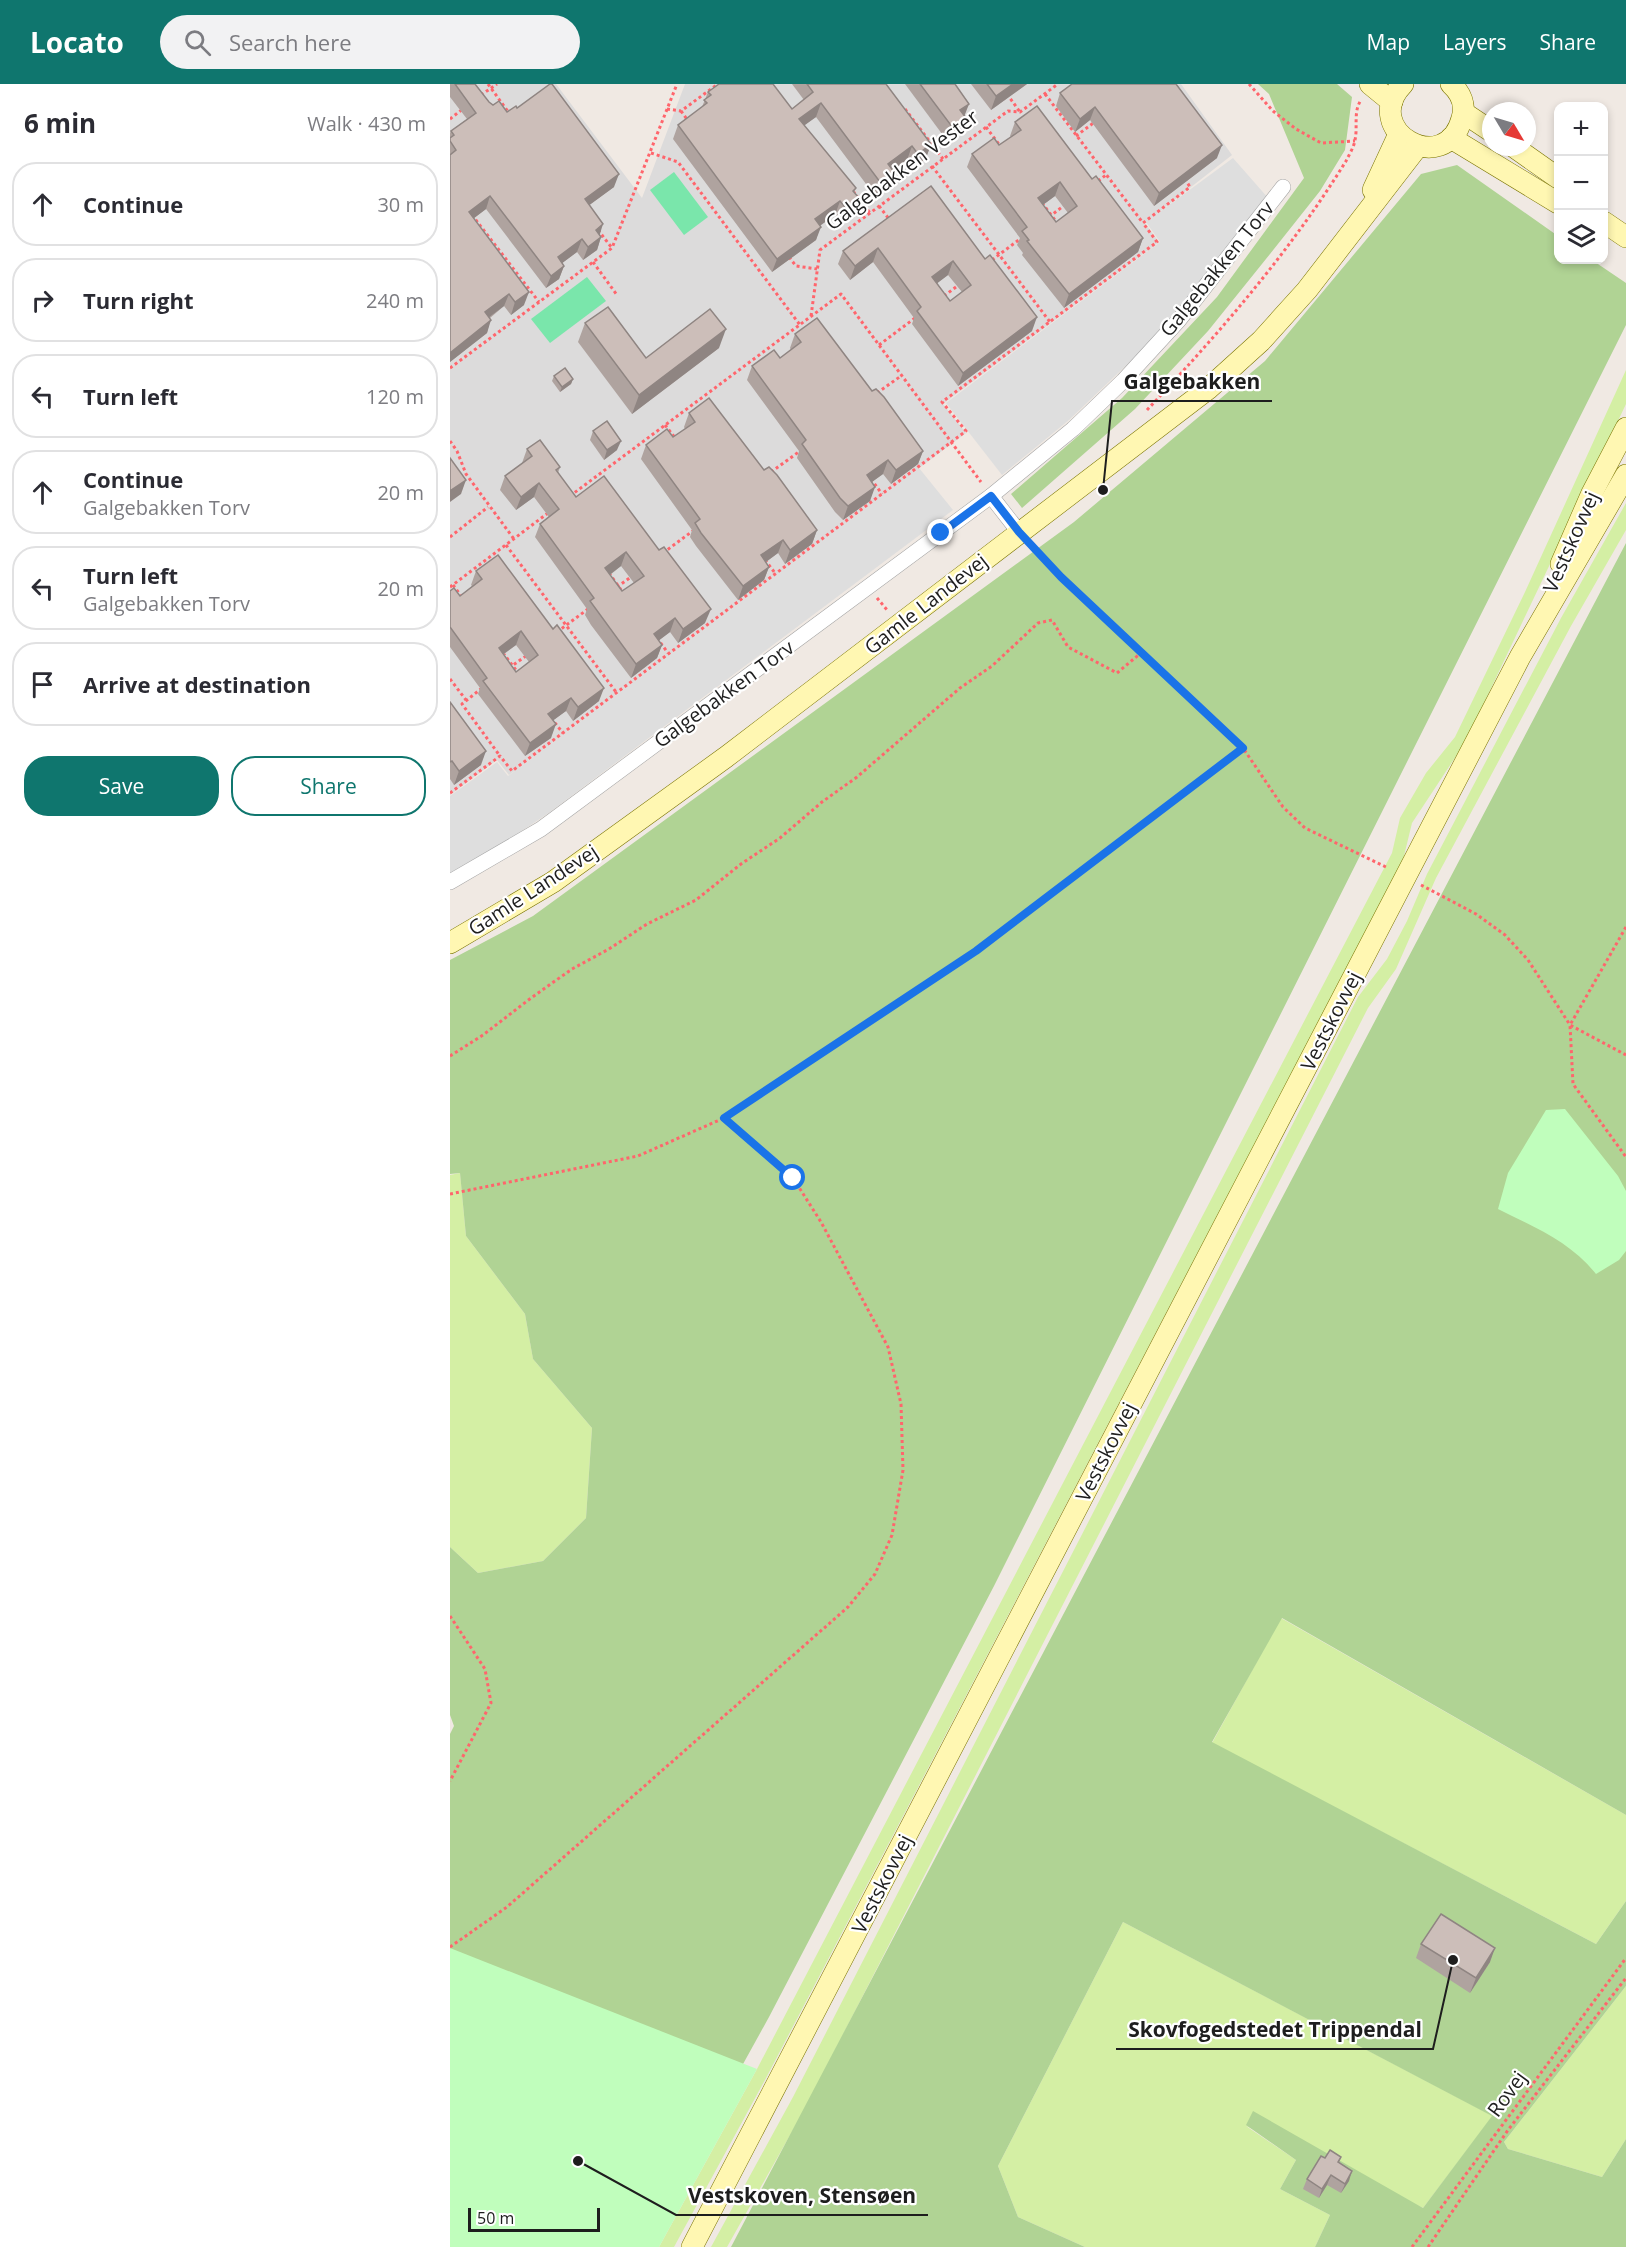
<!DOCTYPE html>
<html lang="en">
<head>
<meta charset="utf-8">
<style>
	:root { --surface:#fff; --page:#f2f2f3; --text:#2b2b33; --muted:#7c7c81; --line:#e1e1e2; --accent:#0f766e }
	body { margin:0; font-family:"Open Sans",sans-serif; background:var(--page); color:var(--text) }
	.controls { position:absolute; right:18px; top:18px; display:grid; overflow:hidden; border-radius:12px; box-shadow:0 3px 9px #0003 }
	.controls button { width:54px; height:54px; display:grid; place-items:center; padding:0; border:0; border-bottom:2px solid var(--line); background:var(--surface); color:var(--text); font:30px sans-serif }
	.compass { position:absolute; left:1032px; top:18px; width:54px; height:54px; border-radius:50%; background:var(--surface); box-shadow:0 3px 9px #0003; rotate:128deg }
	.scale { position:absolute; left:18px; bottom:15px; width:132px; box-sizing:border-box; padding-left:6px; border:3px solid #1e1e1e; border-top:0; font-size:16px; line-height:21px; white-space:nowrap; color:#1e1e1e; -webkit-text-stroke:4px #fff; paint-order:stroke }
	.stop { position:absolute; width:18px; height:18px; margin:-14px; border:4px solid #1a73e8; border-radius:50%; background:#fff }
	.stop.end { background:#1a73e8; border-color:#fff; box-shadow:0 2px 6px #0008 }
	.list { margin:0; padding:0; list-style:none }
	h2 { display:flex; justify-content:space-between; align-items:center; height:78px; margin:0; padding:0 24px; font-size:26px }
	h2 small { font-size:20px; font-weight:400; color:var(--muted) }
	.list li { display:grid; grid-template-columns:39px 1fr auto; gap:18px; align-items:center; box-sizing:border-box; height:84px; margin:0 12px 12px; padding:0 12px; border:2px solid var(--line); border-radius:24px }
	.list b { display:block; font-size:22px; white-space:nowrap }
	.list p { margin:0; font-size:20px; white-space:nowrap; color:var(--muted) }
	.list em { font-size:20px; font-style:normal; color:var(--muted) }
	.actions { display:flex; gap:12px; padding:18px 24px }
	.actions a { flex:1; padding:14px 0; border:2px solid var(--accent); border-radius:24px; text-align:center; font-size:21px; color:var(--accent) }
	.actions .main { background:var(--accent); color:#fff }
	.icon { flex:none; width:33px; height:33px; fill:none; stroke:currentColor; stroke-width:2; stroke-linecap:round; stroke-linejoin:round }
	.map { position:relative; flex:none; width:1176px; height:2163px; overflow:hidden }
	header { display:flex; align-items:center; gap:36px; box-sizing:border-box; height:84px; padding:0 30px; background:var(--accent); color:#fff }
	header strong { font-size:28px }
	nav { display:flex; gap:33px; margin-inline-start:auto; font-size:21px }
	.search { width:420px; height:54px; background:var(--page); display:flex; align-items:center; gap:15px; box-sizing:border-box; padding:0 21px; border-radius:33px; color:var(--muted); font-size:22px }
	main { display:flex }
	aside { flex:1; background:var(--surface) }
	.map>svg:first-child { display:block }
</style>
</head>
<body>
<header>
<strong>Locato</strong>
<div class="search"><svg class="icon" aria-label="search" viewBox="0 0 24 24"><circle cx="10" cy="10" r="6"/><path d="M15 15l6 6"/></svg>Search here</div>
<nav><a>Map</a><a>Layers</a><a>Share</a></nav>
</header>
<main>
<aside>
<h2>6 min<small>Walk · 430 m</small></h2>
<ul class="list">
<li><svg class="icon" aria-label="ahead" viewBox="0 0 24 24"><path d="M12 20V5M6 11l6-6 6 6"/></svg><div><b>Continue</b></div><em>30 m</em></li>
<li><svg class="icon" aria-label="right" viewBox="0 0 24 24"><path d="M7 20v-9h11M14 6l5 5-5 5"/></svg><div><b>Turn right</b></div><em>240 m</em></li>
<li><svg class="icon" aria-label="left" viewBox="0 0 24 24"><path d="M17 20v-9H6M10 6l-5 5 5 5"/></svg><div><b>Turn left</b></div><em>120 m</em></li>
<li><svg class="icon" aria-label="ahead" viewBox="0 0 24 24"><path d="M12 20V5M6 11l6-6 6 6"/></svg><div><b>Continue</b><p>Galgebakken Torv</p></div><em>20 m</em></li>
<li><svg class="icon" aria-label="left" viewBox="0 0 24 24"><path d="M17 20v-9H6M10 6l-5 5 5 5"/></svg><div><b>Turn left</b><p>Galgebakken Torv</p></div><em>20 m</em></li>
<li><svg class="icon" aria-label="arrive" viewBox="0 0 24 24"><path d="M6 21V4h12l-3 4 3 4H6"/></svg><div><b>Arrive at destination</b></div></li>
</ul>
<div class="actions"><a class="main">Save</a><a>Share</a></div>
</aside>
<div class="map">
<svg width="1176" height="2163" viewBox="0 0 1176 2163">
	<rect width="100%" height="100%" fill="#f0e9e3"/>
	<polygon fill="#dcdbdb" points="0,0 106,0 192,114 235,0 731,0 782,71 695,139 709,158 493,320 516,349 59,691 47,676 0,711"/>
	<g fill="#d4efa4">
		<polygon points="1176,286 1176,320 1016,657 962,739 953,776 315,1996 224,2163 209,2163 307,1985 942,769 950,734 976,689 1005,653 1075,508"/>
		<polygon points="1176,419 1176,446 1121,542 986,794 946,885 918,924 357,2021 277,2163 261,2163 343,2013 908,913 937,875 957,837 977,790 1111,534"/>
		<polygon points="10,1089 16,1152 75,1230 83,1275 142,1344 136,1434 93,1477 28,1489 0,1463 0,1091"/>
		<polygon points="831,1534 1176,1731 1176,1817 1146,1860 762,1659"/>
		<polygon points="673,1838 1043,2032 973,2124 796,2042 846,2076 830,2105 880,2131 865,2163 635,2163 568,2133 548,2082"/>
		<polygon points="1176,1902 1176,2055 1152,2093 1058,2065 1054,2058"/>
	</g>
	<g fill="#b0d394">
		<polygon points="808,0 887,0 902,13 895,66 870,107 820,170 758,247 685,325 572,424 561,410 672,314 767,213 854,94 819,10"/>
		<polygon points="1007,81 1108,152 1108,176 1142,176 1176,199 1176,241 544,1502 319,1933 192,2163 0,2163 0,1650 4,1642 0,1631 0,1463 28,1489 93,1477 136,1434 142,1344 83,1275 75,1230 16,1152 10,1089 0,1090 0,876 83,832 624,438 815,277 971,90"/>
		<polygon points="1176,459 1176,1731 832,1534 762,1658 1146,1860 1176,1817 1176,1902 1054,2058 1058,2065 1152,2093 1176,2055 1176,2163 865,2163 880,2131 830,2105 846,2076 796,2041 803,2027 973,2124 1042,2032 673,1838 548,2082 568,2133 635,2163 281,2163"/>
	</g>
	<g fill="#c0febc">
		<path d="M1115,1025L1168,1092L1176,1107V1167L1169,1176L1146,1190C1121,1158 1084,1143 1048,1125L1058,1089L1096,1026Z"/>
		<polygon points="0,1864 307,1985 209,2163 0,2163"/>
	</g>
	<g fill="#7ae6ab">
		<polygon points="224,88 258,133 234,151 200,106"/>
		<polygon points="137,193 156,217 100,259 81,235"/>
	</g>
	<g fill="#dedede">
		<polygon points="783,74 819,115 726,229 688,270 619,336 552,391 496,319 710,158 696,138"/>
		<polygon points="469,384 503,426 100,728 0,795 0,712 47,678 58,692"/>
	</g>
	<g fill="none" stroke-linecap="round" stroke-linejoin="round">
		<g stroke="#a5a5a5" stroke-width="16">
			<g id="street">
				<polyline points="541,412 569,448"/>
				<polyline points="0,798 91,745 541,412 623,345 673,297 729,236 833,103"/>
			</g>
		</g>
		<g stroke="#7a7400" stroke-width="22">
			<g id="secondary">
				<polyline points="920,0 942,18"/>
				<path d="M953,0C908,46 996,96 1012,34C1016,21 1011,9 1001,0"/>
				<polyline points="1014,29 1041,47"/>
				<polyline points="1001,54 1108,119"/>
				<polyline points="1064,63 1108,94"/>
				<polyline points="923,106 949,50"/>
				<polyline points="1154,138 1176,153"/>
				<polyline points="1111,480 1142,409 1176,344"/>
				<polyline points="0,859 103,798 276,673 758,305 811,257 857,206 968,62"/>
				<polyline points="242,2163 1070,573 1176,391"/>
			</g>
		</g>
		<g stroke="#ff656c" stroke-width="3" stroke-dasharray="3 3" stroke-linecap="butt">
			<polyline points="38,0 59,29"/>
			<polyline points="799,0 823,27 846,45 871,59 905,57"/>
			<polyline points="557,10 570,28"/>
			<polyline points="595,10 693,139"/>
			<polyline points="31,11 47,0"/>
			<polyline points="217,25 231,27 268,0"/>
			<polyline points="455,25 493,75"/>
			<polyline points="231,27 239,38"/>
			<polyline points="0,35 14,24"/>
			<polyline points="536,43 551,63"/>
			<polyline points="626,52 646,37"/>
			<polyline points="201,69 228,78 350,241"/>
			<polyline points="482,82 600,238"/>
			<polyline points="648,97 656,91"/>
			<polyline points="403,107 420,129"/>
			<polyline points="592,119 608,140"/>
			<polyline points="429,122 439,135"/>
			<polyline points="22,131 89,218"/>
			<polyline points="599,133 616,120"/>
			<polyline points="148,146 162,164"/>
			<polyline points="339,173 346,182 367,185"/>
			<polyline points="542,176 570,155"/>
			<polyline points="143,178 167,211"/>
			<polyline points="494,212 510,200"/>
			<polyline points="361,232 370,166 558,27 570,28 608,0"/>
			<polyline points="429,261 465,234"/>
			<polyline points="0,284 162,164 227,0"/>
			<polyline points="427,309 451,292"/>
			<path d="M697,326C770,248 840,168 896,77C899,71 904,63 905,56C908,43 903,28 911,16"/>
			<polyline points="215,341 226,355"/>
			<polyline points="0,357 7,367 16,390 64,455"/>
			<polyline points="321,388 350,367"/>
			<polyline points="421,395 432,410"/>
			<polyline points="120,412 391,210 531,398"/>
			<polyline points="0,453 38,423"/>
			<polyline points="56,461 166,608"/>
			<polyline points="583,462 611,493 793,664 833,723 855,744 938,784"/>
			<polyline points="213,469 244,446"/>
			<polyline points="315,476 325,489"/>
			<polyline points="159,489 174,510"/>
			<polyline points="3,501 12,513"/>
			<polyline points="0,503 98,429"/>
			<polyline points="167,503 181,493"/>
			<polyline points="427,514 438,527"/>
			<polyline points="107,548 138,525"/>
			<polyline points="207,554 218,569"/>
			<polyline points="53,569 69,590"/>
			<polyline points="59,584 76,572"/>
			<polyline points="0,595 16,616"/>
			<polyline points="32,604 12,620 50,672"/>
			<polyline points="101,634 113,649"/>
			<polyline points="0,709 50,672 62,687 516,347 492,318 707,158 693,139 740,103 735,95"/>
			<polyline points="971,801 1026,830 1055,851 1078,876 1120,941 1176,971"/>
			<polyline points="1176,843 1120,941 1123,1000 1176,1073"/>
			<polyline points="0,972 33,951 81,914 122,885 159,865 197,840 246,816 291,780 330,754 372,718 407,693 510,604 542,582 588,539 602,536 618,563 667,589 692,568"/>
			<polyline points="0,1110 188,1072 274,1034 526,867 793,664"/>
			<polyline points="0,1532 35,1585 41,1619 0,1697"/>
			<polyline points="0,1863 57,1823 398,1523 425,1490 442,1451 453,1386 451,1320 438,1263 371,1138 343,1094 274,1034"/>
			<polyline points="962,2163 1176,1874"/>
			<polyline points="978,2163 1058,2046 1176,1894"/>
		</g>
		<use href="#street" stroke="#fff" stroke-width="15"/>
		<use href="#secondary" stroke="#fff7b2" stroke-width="21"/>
	</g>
	<g fill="#afa39f" fill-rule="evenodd">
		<polygon points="0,0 25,0 39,18 43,21 57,28 67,24 164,103 139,121 149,151 151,153 147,166 133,176 127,168 112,179 114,182 109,195 96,204 36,125 24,134 74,221 61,231 54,222 40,234 37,249 0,278 0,49 1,47 17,35 0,13"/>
		<polygon points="342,0 436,0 481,60 476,74 463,84 457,76 442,87 439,102 425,112 366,33 354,41 406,104 404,109 409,114 403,128 390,138 385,131 370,141 366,156 322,188 223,55 228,41 252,23 258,8 342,25 354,16"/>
		<polygon points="455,0 505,0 514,32 511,48 498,58"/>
		<polygon points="521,0 577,0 541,26"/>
		<polygon points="610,9 767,74 704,122 640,36 625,48 606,22"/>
		<path d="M565,38L642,95L693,154L688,168L614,224L572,171L573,169L567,161L570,154L517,83L522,70L549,61L561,53L560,52ZM605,112L618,129L606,138L593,121Z"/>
		<path d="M481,102L582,247L508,302L462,240L464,234L423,178L400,196L388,180L393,167ZM498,191L512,208L500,217L487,199Z"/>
		<polygon points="135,239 196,274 269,264 182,330 128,258"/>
		<polygon points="345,250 422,307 473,367 468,380 441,400 433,390 422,398 420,417 393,436 385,428 347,374 349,367 297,296 302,282 330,274 341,266 340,264"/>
		<polygon points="104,292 123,295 121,300 110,308 102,297"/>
		<polygon points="239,329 314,386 367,446 362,460 335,480 328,469 316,478 319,483 314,496 288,516 246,462 240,453 242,446 191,375 196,361 223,353 235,345 234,343"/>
		<polygon points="143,347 167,366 154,376 140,356"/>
		<path d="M77,365L110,383L108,389L126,413L255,539L228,559L220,548L209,556L212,561L207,574L181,594L141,541L135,531L137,525L85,453L90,440L99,433L84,413L66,426L50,406L55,392L72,379ZM171,482L184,499L172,507L160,491Z"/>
		<path d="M26,487L149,617L123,637L116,627L103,636L101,654L75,672L28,610L30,604L0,563V507L10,512L22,502L21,501ZM66,561L79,578L66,588L54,570Z"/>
		<polygon points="0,618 31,681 4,701 0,695"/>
		<polygon points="971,1860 1040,1878 1020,1909 966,1874"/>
		<polygon points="891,2073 889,2079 899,2097 891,2109 877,2101 869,2114 853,2105 857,2095 875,2074"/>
	</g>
	<g fill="#8f8582">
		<polygon points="563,0 577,0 541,26 546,12"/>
		<polygon points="371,19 366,33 344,49 349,35"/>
		<polygon points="519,20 514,33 510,26"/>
		<polygon points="645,23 640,36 625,48 630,35"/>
		<polygon points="516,34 511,48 498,58 503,44"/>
		<polygon points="481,60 476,74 463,84 468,70"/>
		<polygon points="772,61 767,74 704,122 709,109"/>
		<polygon points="462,62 457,76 432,94 438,80"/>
		<polygon points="444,88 439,102 425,112 430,98"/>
		<polygon points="169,90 164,103 130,128 135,115"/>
		<polygon points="610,98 605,112 583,128 588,114"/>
		<polygon points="40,112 36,125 15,141 19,128"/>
		<polygon points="409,114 403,128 390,138 396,124"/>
		<polygon points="390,117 385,131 360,149 365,135"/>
		<polygon points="153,140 149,153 146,146"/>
		<polygon points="371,143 366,156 322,188 327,175"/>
		<polygon points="151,153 147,166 133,176 138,163"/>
		<polygon points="693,154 688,168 614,224 619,210"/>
		<polygon points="132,155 127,168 103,186 108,173"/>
		<polygon points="428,164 423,178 400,196 405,182"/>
		<polygon points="503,177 498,191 477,207 482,193"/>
		<polygon points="114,182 109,195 96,204 101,192"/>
		<polygon points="79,208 74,221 61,231 65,218"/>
		<polygon points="59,210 54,222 30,240 35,228"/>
		<polygon points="587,233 582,247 508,302 513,289"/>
		<polygon points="41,236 37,249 0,278 0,269"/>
		<polygon points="276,245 269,264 182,330 189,311"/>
		<polygon points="123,295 121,300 110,308 112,303"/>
		<polygon points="171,357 167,366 154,376 157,366"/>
		<polygon points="473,367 468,380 441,400 446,386"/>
		<polygon points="438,376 433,390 412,405 417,391"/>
		<polygon points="16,396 11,410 0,418 0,407"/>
		<polygon points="89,399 84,413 66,426 71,413"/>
		<polygon points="425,403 420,417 393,436 398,422"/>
		<polygon points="367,446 362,460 335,480 340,466"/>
		<polygon points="333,456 328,469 306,485 311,471"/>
		<polygon points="176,468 171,482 150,498 155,484"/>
		<polygon points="319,483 314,496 288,516 293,502"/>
		<polygon points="261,525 255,539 228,559 233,545"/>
		<polygon points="225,534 220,548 199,564 204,550"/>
		<polygon points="71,547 66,561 44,577 49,564"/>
		<polygon points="212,561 207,574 181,594 186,580"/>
		<polygon points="154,604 149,617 123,637 128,623"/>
		<polygon points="121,614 116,627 93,644 98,630"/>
		<polygon points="106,640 101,654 75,672 80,659"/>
		<polygon points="36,667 31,681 4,701 9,687"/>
		<polygon points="1045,1864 1040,1878 1020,1909 1026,1894"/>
		<polygon points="902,2087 899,2097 891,2109 895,2100"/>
		<polygon points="881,2091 877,2101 869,2114 872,2105"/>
	</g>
	<g fill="#ccbeb9" stroke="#8f8582" stroke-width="1.5" fill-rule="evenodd">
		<polygon points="5,0 25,0 39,18 43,21 49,17 57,28 66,22 67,24 100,0 102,0 169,90 135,115 153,140 146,146 151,153 138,163 132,155 108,173 114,182 101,192 40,112 19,128 79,208 65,218 59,210 35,228 41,236 0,269 0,71 6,66 0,57 0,54 4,51 1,47 26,29"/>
		<polygon points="269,0 323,0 342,25 363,8 357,0 436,0 481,60 468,70 462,62 438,80 444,88 430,98 371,19 349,35 406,104 403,107 409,114 396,124 390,117 365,135 371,143 327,175 228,41 257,19 254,16 261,11 258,8"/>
		<polygon points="470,0 505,0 519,20 510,26 516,34 503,44"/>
		<polygon points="537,0 563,0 546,12"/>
		<polygon points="622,0 726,0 772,61 709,109 645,23 630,35 610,9"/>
		<path d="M587,22L642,95L646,92L693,154L619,210L577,157L579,156L572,147L577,143L522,70L544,54L549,61L571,46L565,38ZM610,98L627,122L606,138L588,114Z"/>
		<path d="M481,102L535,175L540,171L587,233L513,289L467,227L471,223L428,164L405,182L393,167ZM503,177L521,201L500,217L482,193Z"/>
		<polygon points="158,223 196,274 260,225 276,245 189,311 135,239"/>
		<polygon points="367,234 422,307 426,305 434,313 473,367 446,386 438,376 417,391 425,403 398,422 390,414 352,360 356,356 302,282 324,266 330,274 351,258 345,250"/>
		<polygon points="115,284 123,295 112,303 104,292"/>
		<polygon points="259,314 314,386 319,383 327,391 367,446 340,466 333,456 311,471 319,483 293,502 251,449 245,439 250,435 196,361 217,345 223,353 245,338 239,329"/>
		<polygon points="157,337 171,357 157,366 143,347"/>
		<path d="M90,356L110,383L106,386L126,413L154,392L209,466L214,463L261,525L233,545L225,534L204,550L212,561L186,580L140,517L144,514L90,440L109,425L89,399L71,413L55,392L82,372L77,365ZM176,468L194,492L172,507L155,484Z"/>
		<polygon points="0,374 16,396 0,407"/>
		<path d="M48,471L103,545L107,541L154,604L128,623L121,614L109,622L98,630L106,640L80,659L33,597L37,594L0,543V507L4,504L10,512L32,495L26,487ZM71,547L88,571L66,588L49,564Z"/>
		<polygon points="0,618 36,667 9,687 2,677 0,678"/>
		<polygon points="991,1830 1045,1864 1026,1894 971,1860"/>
		<polygon points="880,2066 891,2073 888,2078 902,2087 895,2100 881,2091 872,2105 857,2095 871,2072 875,2074"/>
	</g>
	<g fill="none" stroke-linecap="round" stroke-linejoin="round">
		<polyline stroke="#1a73e8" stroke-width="8" points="343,1094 274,1034 526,867 793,664 611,493 569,448 541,412 491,449"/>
	</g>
	<g text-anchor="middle" stroke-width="4.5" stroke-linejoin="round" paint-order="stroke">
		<g font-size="20" fill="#1e1e1e" stroke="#fff">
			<text transform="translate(452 86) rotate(-37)" y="7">Galgebakken Vester</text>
			<text transform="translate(767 185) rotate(-51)" y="7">Galgebakken Torv</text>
			<text transform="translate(1121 458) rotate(-66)" y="7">Vestskovvej</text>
			<text transform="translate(476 520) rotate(-38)" y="7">Gamle Landevej</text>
			<text transform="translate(274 610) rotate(-36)" y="7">Galgebakken Torv</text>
			<text transform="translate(83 806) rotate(-33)" y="7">Gamle Landevej</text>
			<text transform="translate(881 937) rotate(-63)" y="7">Vestskovvej</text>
			<text transform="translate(656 1368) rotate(-63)" y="7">Vestskovvej</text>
			<text transform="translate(432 1800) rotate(-63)" y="7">Vestskovvej</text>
			<text transform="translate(1057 2010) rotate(-54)" y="7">Rovej</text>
		</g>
	</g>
	<path fill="none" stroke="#1e1e1e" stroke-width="2" d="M653 406L662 317H822M1003 1876L983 1965H666M128 2077L226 2131H478"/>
	<g fill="#1e1e1e" stroke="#fff" stroke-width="2">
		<circle cx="653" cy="406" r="6"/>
		<circle cx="1003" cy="1876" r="6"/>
		<circle cx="128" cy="2077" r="6"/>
	</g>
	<g font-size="21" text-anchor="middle" font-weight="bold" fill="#1e1e1e" stroke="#fff" stroke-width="4.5" stroke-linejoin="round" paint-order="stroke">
		<text x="742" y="305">Galgebakken</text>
		<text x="825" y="1953">Skovfogedstedet Trippendal</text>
		<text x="352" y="2119">Vestskoven, Stensøen</text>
	</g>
</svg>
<div class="controls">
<button>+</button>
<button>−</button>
<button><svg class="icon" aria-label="layers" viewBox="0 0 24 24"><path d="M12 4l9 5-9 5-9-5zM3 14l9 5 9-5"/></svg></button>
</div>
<svg class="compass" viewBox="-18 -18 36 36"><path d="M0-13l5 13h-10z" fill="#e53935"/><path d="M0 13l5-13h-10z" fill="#7c7c81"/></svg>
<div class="scale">50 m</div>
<div class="stop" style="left:343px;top:1094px"></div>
<div class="stop end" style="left:491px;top:449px"></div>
</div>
</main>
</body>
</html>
